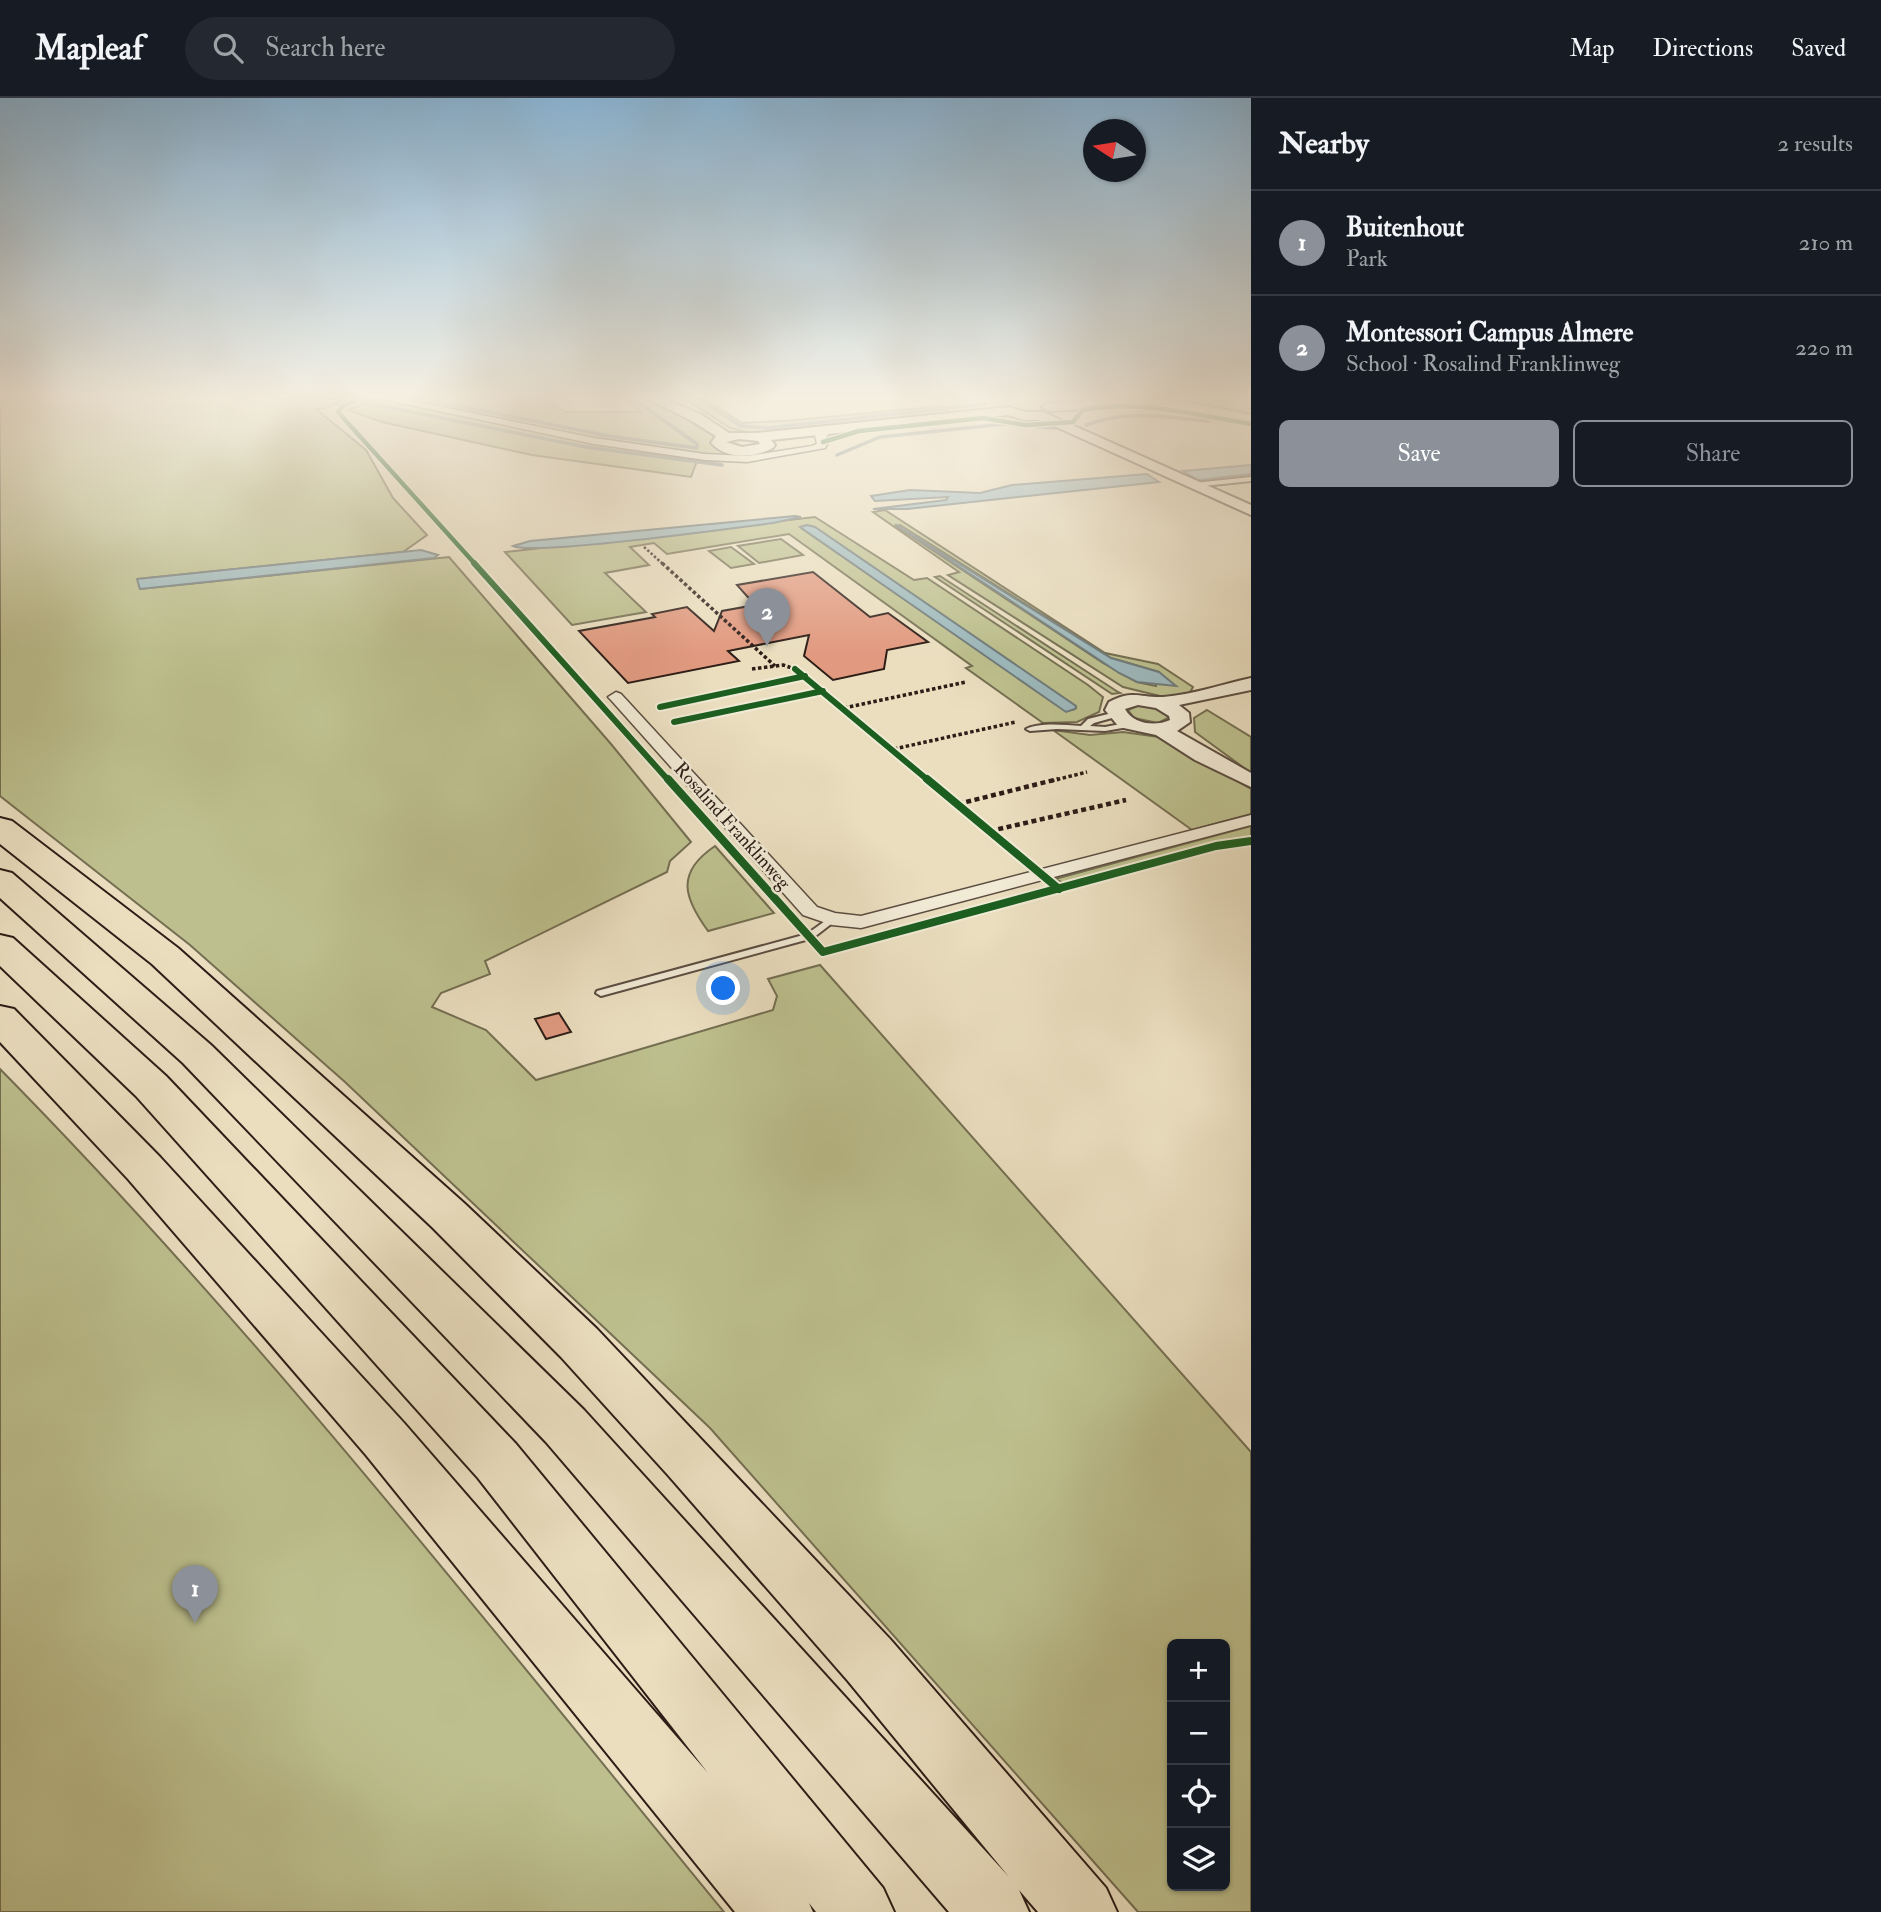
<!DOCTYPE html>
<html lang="en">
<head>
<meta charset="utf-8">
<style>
	:root { --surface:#171b24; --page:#242831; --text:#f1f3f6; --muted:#9ea1a6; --line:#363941; --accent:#8c9099 }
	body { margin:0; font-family:"IM FELL Double Pica",serif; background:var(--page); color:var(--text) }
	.controls { position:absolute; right:21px; bottom:21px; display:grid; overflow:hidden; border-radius:10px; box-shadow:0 2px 5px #0004 }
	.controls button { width:63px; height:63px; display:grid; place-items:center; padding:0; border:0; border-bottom:2px solid var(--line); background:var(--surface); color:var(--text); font:35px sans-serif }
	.compass { position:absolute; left:1083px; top:21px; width:63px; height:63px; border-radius:50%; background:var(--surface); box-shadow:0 2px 5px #0004; rotate:282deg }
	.you { position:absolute; left:724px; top:891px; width:24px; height:24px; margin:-18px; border:5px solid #fff; border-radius:50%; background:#1a73e8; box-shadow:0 0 0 10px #1a73e833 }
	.badge { display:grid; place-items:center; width:46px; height:46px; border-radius:50%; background:var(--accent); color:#fff; font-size:23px; font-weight:700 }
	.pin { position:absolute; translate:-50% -58px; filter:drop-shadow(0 2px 4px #0008) }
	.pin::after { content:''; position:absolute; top:37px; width:24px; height:21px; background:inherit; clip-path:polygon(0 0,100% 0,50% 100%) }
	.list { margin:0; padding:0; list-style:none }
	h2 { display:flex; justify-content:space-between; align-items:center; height:91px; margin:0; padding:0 28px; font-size:30px }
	h2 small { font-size:23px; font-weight:400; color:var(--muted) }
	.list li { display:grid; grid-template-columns:46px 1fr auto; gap:21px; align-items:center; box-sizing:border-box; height:105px; padding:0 28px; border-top:2px solid var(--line) }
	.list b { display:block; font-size:26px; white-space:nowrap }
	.list p { margin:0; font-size:23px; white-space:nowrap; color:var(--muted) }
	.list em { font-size:23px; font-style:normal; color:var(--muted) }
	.actions { display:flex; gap:14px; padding:21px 28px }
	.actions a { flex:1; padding:16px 0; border:2px solid var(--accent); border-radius:10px; text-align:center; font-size:24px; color:var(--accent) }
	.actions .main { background:var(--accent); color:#fff }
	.icon { flex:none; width:38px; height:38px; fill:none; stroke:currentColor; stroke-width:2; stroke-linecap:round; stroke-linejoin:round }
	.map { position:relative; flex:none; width:1251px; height:1814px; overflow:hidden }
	header { display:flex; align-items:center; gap:42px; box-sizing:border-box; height:98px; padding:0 35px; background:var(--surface); border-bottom:2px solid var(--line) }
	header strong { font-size:33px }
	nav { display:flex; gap:38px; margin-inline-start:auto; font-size:24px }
	.search { width:490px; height:63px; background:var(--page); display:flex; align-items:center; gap:18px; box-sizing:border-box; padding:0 24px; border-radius:38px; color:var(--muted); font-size:26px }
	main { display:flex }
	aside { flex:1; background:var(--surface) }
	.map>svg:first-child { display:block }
</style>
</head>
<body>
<header>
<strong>Mapleaf</strong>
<div class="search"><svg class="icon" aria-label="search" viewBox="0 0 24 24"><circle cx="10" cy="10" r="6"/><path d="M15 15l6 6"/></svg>Search here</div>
<nav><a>Map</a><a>Directions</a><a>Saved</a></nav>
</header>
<main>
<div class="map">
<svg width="1251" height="1814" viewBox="0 0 1251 1814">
	<rect width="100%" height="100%" fill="#eadebf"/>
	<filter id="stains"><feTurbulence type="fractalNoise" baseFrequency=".00286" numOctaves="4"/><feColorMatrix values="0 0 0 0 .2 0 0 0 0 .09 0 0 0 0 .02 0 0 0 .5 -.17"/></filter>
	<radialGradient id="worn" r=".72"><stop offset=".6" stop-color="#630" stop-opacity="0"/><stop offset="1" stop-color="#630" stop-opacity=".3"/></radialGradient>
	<g fill="#bdc08e" stroke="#746e52" stroke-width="2" fill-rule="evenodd">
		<path d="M0,301H349L323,311H316L366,352L393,400L427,437L403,454L138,481L140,491L449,459L611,646L691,744L670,763L667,774L485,863L490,876L441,895L432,909L486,932L536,982L773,912L777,898L768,881L820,867L1251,1354V1814H1138L710,1330L345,984L190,847L0,698ZM1172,1546H1225V1788H1172Z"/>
		<polygon points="375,301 575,341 684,357 697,363 691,379 532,357 382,324 348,312"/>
		<path d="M394,301H543L565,314H641L624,301C681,301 702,339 751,358C630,355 512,325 394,301Z"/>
		<polygon points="685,301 704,301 742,325 797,322 940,308 953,316 759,337 730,330"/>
		<polygon points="1181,301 1251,301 1251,317"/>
		<path d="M885,412L1105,555L1158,566L1193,589L1188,598L1164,599L1123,589L948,477L959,474L873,414ZM900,427L1111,560L1159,574L1156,588L1137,584L1103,565L896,428Z"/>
		<path d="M815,419L914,482L927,480L1088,587L1103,599L1099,614L1077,624L1043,625L966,570L972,568L789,436L667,456L654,445L630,449L649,467L605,475L646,514L572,527L505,454ZM801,430L1076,610L1075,611L1066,613Z"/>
		<polygon points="781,441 803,457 759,465 738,448"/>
		<polygon points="731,449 754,466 731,470 709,453"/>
		<polygon points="940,478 1118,594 1120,595 1112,596 935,479"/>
		<polygon points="1139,607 1157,609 1169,617 1168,620 1158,625 1134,620 1128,612"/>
		<polygon points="1207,612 1251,639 1251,675 1195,634 1194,620"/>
		<polygon points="1053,632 1090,637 1123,634 1159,639 1251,691 1251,716 1192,732"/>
		<polygon points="1251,728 1251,740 1218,745 1065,786 1055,781"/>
		<path d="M715,748L774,815L708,833C684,800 675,775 715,748Z"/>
		<path d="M0,971C260,1235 489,1528 724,1814H0Z"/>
	</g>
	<g fill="#9db9bd" stroke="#707b7b" stroke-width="2">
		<polygon points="1251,367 1251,376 1198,382 1183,373"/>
		<polygon points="1147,376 1159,384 907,411 873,411 946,402 948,399 875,403 871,398 910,392 980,395 1012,387"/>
		<path d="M795,418L801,419L773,425C734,430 534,458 513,448L530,443Z"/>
		<polygon points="895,426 1111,560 1159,574 1176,588 1137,584 1119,575"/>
		<polygon points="807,427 815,429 1076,608 1075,611 1066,614 800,429"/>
		<polygon points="421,452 438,457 434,460 140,491 137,481"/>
	</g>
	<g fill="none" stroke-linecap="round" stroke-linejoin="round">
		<g stroke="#707b7b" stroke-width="3.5">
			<polyline points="348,301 351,302"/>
			<polyline points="425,301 608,338 697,350 697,346 633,301"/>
			<polyline points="699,301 741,328 767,330 985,306"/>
			<polyline points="363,304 586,349 722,367"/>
			<path d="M1086,327C1130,311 1163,319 1209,323"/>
			<polyline points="837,357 880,339 1005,326 1055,330"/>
		</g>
	</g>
	<g fill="#e19a80" stroke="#2c1d17" stroke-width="2">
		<polygon points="813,474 870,519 888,515 928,544 887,552 884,571 833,582 804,558 809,537 728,553 739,563 628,585 579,533 655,519 652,516 687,509 714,533 722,513 755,507 737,487"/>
		<polygon points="559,915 571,934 546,941 535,921"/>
	</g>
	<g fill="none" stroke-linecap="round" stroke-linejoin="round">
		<g stroke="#5c4d41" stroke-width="4">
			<g id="service">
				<polygon points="1251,379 1251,383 1194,389 1191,387 1194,385"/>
				<path d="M1116,614L1120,616L1119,618L1094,625L1090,628L1105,629L1131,624L1135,626L1134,628L1105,633L1057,631L1030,633L1026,631C1041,624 1064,627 1081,628L1088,621Z"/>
				<polygon points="832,818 837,821 835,823 813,840 601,898 596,895 597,893 807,836"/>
			</g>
		</g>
		<g stroke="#5c4d41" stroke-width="3">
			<g id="minor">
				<polygon points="383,301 403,301 594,340 705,356 747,358 812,348 817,346 815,338 822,331 831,333 826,339 828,344 825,350 747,364 705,362 594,346"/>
				<polygon points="616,594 621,596 817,809 835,815 861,818 1251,717 1251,727 861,830 832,827 803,817 611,602 608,599"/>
			</g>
		</g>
		<g stroke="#5c4d41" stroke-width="4">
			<g id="tertiary">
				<path d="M648,301H665L700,316L729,335H757L1009,309L1025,314H1043L1251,407V417L1041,322H1024L1008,317L771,342L775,347L773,350C754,360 727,362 711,345L716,338L690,322ZM739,341L758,343L760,346L742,349L726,344Z"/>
				<polygon points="1127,301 1185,304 1251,317 1251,325 1185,312 1143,308 1048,313 1042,309 1048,305"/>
				<path d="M1251,580V592L1179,607L1189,615L1190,624L1177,633L1251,675V689L1195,662L1156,637L1119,629L1105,612L1109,604C1132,591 1141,600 1163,599C1192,597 1223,586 1251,580ZM1138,607L1156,610L1169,618L1170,622C1155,629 1133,626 1125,611Z"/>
			</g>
		</g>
		<g stroke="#2c1d17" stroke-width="4">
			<g id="motorway">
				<polygon points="0,720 12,723 178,850 464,1105 597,1231 890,1541 1106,1790 1117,1814 1038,1814 1019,1792 1029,1814 949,1814 546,1344 183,965 0,800 0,772 12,775 211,947 584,1312 1009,1779 848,1583 668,1377 561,1259 432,1129 152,866 0,746"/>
				<polygon points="0,837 13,840 166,978 516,1346 883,1790 894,1814 816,1814 809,1805 813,1814 735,1814 366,1357 128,1081 0,944 0,908 14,911 160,1059 404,1325 708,1675 478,1380 136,998 0,868"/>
			</g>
		</g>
		<polyline stroke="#2c1d17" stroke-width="2.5" stroke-dasharray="2.5 2" stroke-linecap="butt" points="644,449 664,467"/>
		<g stroke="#2c1d17" stroke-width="3.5" stroke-dasharray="3.5 2.5" stroke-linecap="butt">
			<polyline points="662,465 775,568"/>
			<polyline points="752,571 783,567 795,571"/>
			<polyline points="844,610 966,584"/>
			<polyline points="894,651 1016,624"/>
			<polyline points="1051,683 1087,674"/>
		</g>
		<g stroke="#2c1d17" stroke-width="4.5" stroke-dasharray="5 3.5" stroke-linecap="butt">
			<polyline points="958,706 1058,681"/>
			<polyline points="990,733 1126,702"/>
		</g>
		<use href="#service" fill="#f1ead5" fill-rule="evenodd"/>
		<use href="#minor" fill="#f1ead5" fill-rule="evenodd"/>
		<use href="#tertiary" fill="#f1ead5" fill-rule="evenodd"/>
		<use href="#motorway" fill="#eadebf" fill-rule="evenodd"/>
		<g stroke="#f1ead5" stroke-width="7">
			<g id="cycleway-far2">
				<polyline points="361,301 344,307 338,314 476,467"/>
				<path d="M823,344L859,333L983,320L1025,327L1073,324L1083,312C1140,301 1194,317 1251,326"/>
			</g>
		</g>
		<g stroke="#f1ead5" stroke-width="10">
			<g id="cycleway-far1">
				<polyline points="474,465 669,683"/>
				<polyline points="795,571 929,683"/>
				<polyline points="660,609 805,578"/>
				<polyline points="674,624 823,593"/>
			</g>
		</g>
		<g stroke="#f1ead5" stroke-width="12">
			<g id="cycleway">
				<polyline points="668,681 823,854 1216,748 1251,743"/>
				<polyline points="927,681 1059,791"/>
			</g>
		</g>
		<use href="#cycleway-far2" stroke="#1b5e20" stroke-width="4.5"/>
		<use href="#cycleway-far1" stroke="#1b5e20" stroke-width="6"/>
		<use href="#cycleway" stroke="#1b5e20" stroke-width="8"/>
	</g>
	<linearGradient id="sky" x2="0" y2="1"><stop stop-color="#8ab6d7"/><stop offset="0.54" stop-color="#f6f0e2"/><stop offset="1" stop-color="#f6f0e2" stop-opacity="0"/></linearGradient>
	<rect width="1251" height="555" fill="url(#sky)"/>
	<g text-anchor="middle" stroke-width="5" stroke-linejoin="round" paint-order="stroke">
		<g font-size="19" fill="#2c1d17" stroke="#f1ead5">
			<text transform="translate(733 727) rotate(48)" y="7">Rosalind Franklinweg</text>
		</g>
	</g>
	<rect width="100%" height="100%" filter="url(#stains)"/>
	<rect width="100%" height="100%" fill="url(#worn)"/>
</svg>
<div class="controls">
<button>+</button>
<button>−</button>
<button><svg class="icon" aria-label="locate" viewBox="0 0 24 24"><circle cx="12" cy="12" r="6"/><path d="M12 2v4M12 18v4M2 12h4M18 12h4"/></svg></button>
<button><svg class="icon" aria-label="layers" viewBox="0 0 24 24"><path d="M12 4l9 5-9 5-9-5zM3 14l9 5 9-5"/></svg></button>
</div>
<svg class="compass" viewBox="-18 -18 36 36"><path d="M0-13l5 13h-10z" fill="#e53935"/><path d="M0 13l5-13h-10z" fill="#9ea1a6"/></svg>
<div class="you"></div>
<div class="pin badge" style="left:195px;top:1525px">1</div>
<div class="pin badge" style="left:767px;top:548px">2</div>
</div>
<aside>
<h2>Nearby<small>2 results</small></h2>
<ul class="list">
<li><span class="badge">1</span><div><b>Buitenhout</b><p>Park</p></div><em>210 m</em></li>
<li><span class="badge">2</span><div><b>Montessori Campus Almere</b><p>School · Rosalind Franklinweg</p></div><em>220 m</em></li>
</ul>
<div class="actions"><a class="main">Save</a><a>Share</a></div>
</aside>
</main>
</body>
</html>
